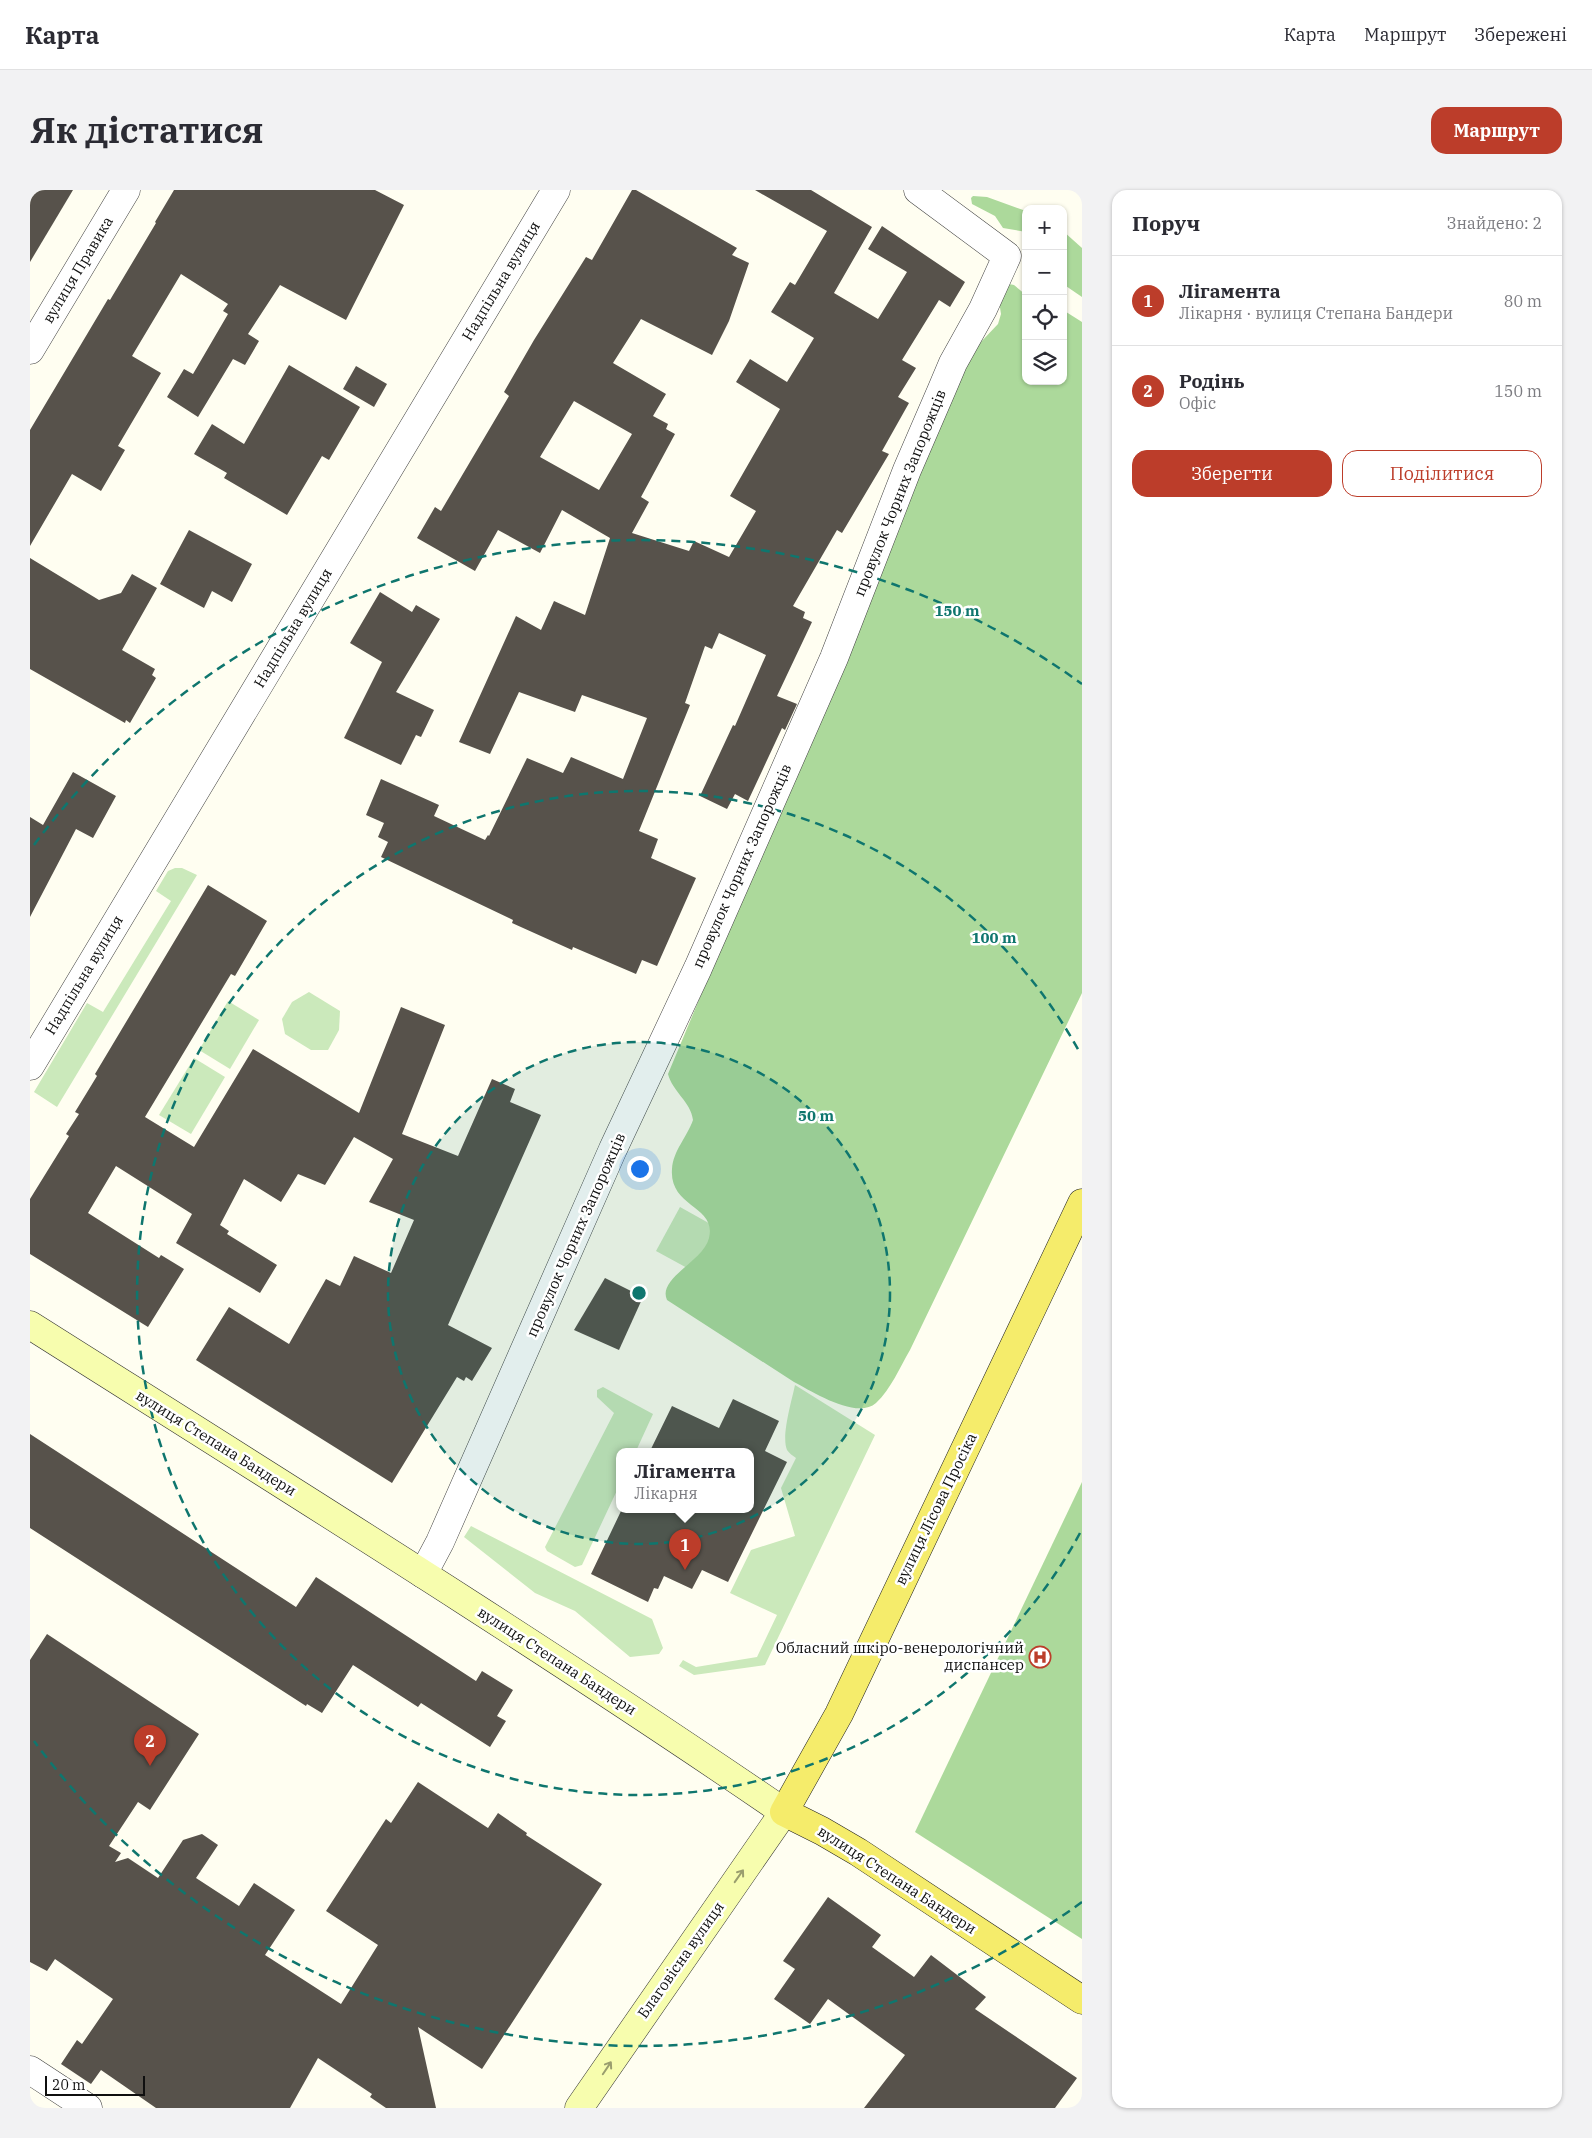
<!DOCTYPE html>
<html lang="uk">
<head>
<meta charset="utf-8">
<style>
	:root { --surface:#fff; --page:#f2f2f3; --text:#2b2b33; --muted:#7c7c81; --line:#e1e1e2; --accent:#bc3d2a }
	body { margin:0; font-family:"IBM Plex Serif",serif; background:var(--page); color:var(--text) }
	.controls { position:absolute; right:15px; top:15px; display:grid; overflow:hidden; border-radius:10px; box-shadow:0 1px 4px #0004 }
	.controls button { width:45px; height:45px; display:grid; place-items:center; padding:0; border:0; border-bottom:1px solid var(--line); background:var(--surface); color:var(--text); font:25px sans-serif }
	.scale { position:absolute; left:15px; bottom:12px; width:100px; box-sizing:border-box; padding-left:5px; border:2px solid #0f0f0f; border-top:0; font-size:14px; line-height:18px; white-space:nowrap; color:#0f0f0f; -webkit-text-stroke:4px #fff; paint-order:stroke }
	.you { position:absolute; left:609px; top:978px; width:18px; height:18px; margin:-12px; border:4px solid #fff; border-radius:50%; background:#1a73e8; box-shadow:0 0 0 8px #1a73e833 }
	.badge { display:grid; place-items:center; width:32px; height:32px; border-radius:50%; background:var(--accent); color:#fff; font-size:16px; font-weight:700 }
	.pin { position:absolute; translate:-50% -41px; filter:drop-shadow(0 1px 2px #0008) }
	.pin::after { content:''; position:absolute; top:26px; width:18px; height:15px; background:inherit; clip-path:polygon(0 0,100% 0,50% 100%) }
	.popup { position:absolute; left:586px; top:1258px; width:138px; height:65px; box-sizing:border-box; display:grid; place-content:center; border-radius:10px; background:var(--surface); filter:drop-shadow(0 1px 4px #0005); font-size:16px; white-space:nowrap; color:var(--muted) }
	.popup b { font-size:19px; color:var(--text) }
	.popup::after { content:''; position:absolute; left:50%; top:100%; margin-left:-10px; border:10px solid transparent; border-top-color:var(--surface) }
	.list { margin:0; padding:0; list-style:none }
	h2 { display:flex; justify-content:space-between; align-items:center; height:65px; margin:0; padding:0 20px; font-size:21px }
	h2 small { font-size:16px; font-weight:400; color:var(--muted) }
	.list li { display:grid; grid-template-columns:32px 1fr auto; gap:15px; align-items:center; box-sizing:border-box; height:90px; padding:0 20px; border-top:1px solid var(--line) }
	.list b { display:block; font-size:19px; white-space:nowrap }
	.list p { margin:0; font-size:16px; white-space:nowrap; color:var(--muted) }
	.list em { font-size:16px; font-style:normal; color:var(--muted) }
	.actions { display:flex; gap:10px; padding:15px 20px }
	.actions a { flex:1; padding:11px 0; border:1px solid var(--accent); border-radius:15px; text-align:center; font-size:18px; color:var(--accent) }
	.actions .main { background:var(--accent); color:#fff }
	.icon { flex:none; width:28px; height:28px; fill:none; stroke:currentColor; stroke-width:2; stroke-linecap:round; stroke-linejoin:round }
	.map { position:relative; flex:none; width:1052px; height:1918px; overflow:hidden; border-radius:15px }
	header { display:flex; align-items:center; gap:30px; box-sizing:border-box; height:70px; padding:0 25px; background:var(--surface); border-bottom:1px solid var(--line) }
	header strong { font-size:24px }
	nav { display:flex; gap:28px; margin-inline-start:auto; font-size:18px }
	.intro { display:flex; align-items:center; justify-content:space-between; box-sizing:border-box; height:120px; padding:0 30px }
	h1 { margin:0; font-size:35px }
	.button { padding:12px 22px; border-radius:15px; background:var(--accent); color:#fff; font-size:18px; font-weight:700 }
	main { display:flex; gap:30px; padding:0 30px }
	aside { flex:1; background:var(--surface); border-radius:15px; box-shadow:0 1px 4px #0004 }
	.map>svg:first-child { display:block }
</style>
</head>
<body>
<header>
<strong>Карта</strong>
<nav><a>Карта</a><a>Маршрут</a><a>Збережені</a></nav>
</header>
<div class="intro"><h1>Як дістатися</h1><a class="button">Маршрут</a></div>
<main>
<div class="map">
<svg width="1052" height="1918" viewBox="0 0 1052 1918">
	<rect width="100%" height="100%" fill="#fffef1"/>
	<g fill="#cbe9bb">
		<polygon points="145,678 152,678 167,685 27,917 4,902 57,813 73,822 141,711 126,701 138,681"/>
		<polygon points="279,802 310,821 309,840 298,860 281,860 255,844 252,829 262,812"/>
		<polygon points="198,811 229,830 200,879 169,860"/>
		<polygon points="164,868 195,887 161,944 129,925"/>
		<polygon points="650,1017 693,1041 670,1085 626,1061"/>
		<path d="M765,1195L845,1245L735,1475L664,1485L649,1476L653,1470L666,1477L727,1467L747,1425L700,1403L721,1360L765,1346L751,1298L766,1268C763,1266 759,1263 757,1260C751,1246 762,1210 765,1195Z"/>
		<polygon points="573,1197 623,1224 606,1261 590,1261 590,1294 552,1375 545,1377 517,1361 515,1357 584,1223 567,1207 567,1200"/>
		<polygon points="441,1336 622,1429 633,1458 629,1464 600,1467 545,1421 505,1403 434,1347"/>
	</g>
	<g fill="#acd99b">
		<polygon points="943,6 957,7 996,21 996,42 973,38 965,26 942,14 941,8"/>
		<polygon points="1033,41 1052,58 1052,107 1033,94"/>
		<path d="M979,94L984,95L996,105V191H1033V120L1052,132V803L880,1160C870,1177 861,1199 846,1213C827,1230 783,1202 764,1192L637,1110C627,1088 674,1071 679,1048C687,1015 639,1018 642,979C643,961 657,947 663,930C661,912 642,901 638,884L924,199L949,154L968,134L971,124L969,111Z"/>
		<polygon points="1052,1292 1052,1749 885,1642"/>
	</g>
	<g fill="#57524b" fill-rule="evenodd">
		<polygon points="0,0 43,0 0,72"/>
		<polygon points="144,0 345,0 374,15 316,130 250,95 218,144 229,151 215,175 203,169 168,227 137,207 154,179 163,184 198,124 193,121 198,114 151,84 102,166 131,183 88,256 95,260 71,301 42,284 0,356 0,240 78,109 80,110 126,33 125,32"/>
		<path d="M602,0H606L707,58L702,65L719,73L699,131L682,165L611,129L583,173L636,204L623,226L638,234L636,239L645,244L611,307L619,312L602,343L659,361L664,351L699,367L726,321L700,306L750,219L706,192L720,169L757,192L784,148L741,122L760,92L765,95L797,41L725,0H781L842,37L804,103L848,129L877,82L838,59L852,36L935,92L920,117L909,110L872,170L886,178L868,207L879,213L852,261L859,264L812,343L807,340L763,416L775,422L773,428L782,432L747,506L767,514L755,540L752,538L718,611L705,604L697,619L670,606L703,535L705,536L736,465L689,443L682,459L675,456L655,513L660,515L609,641L628,649L621,668L666,688L627,776L612,770L606,784L543,757L542,760L482,733L483,730L351,667L358,652L348,647L354,633L336,625L351,589L409,615L404,626L455,650L458,645L459,646L497,568L533,583L541,567L593,589L617,528L552,505L545,522L489,502L460,564L429,552L486,426L511,440L524,411L555,425L580,348L532,320L510,363L468,340L445,381L387,348L405,317L411,321L479,206L474,202L504,150L556,67L562,70ZM544,211L602,244L569,300L510,267Z"/>
		<polygon points="259,175 330,217 299,270 292,266 257,325 194,288 197,283 164,264 182,234 214,254"/>
		<polygon points="326,176 357,194 344,217 313,199"/>
		<polygon points="159,340 222,374 202,412 182,401 174,418 130,394"/>
		<polygon points="0,368 69,410 91,403 102,384 127,398 92,460 125,479 122,485 126,488 100,533 96,530 95,533 0,479"/>
		<polygon points="350,402 382,422 386,415 410,429 366,502 404,520 391,547 386,545 371,575 314,548 352,472 320,453"/>
		<polygon points="43,582 86,606 63,648 46,639 0,727 0,627 13,635"/>
		<polygon points="178,695 237,731 205,786 201,784 115,927 164,957 223,859 329,923 371,817 415,835 372,944 428,966 462,889 485,899 480,912 511,925 418,1135 462,1158 442,1191 436,1187 434,1191 427,1187 362,1293 166,1170 199,1117 259,1154 296,1089 310,1096 324,1066 361,1083 384,1030 339,1012 363,969 324,947 295,995 268,984 251,1012 214,989 190,1035 199,1041 197,1044 247,1075 230,1103 146,1053 162,1024 86,976 58,1023 129,1068 131,1065 154,1079 118,1137 0,1064 0,1009 39,946 36,944 49,924 45,922 67,886 65,884"/>
		<polygon points="575,1088 613,1107 589,1160 544,1140"/>
		<polygon points="703,1209 749,1231 735,1261 757,1272 698,1392 672,1380 662,1399 634,1386 628,1399 624,1398 618,1412 561,1384 592,1319 720,1319 720,1261 620,1261 642,1216 689,1238"/>
		<polygon points="0,1244 266,1417 286,1387 446,1491 452,1481 483,1500 467,1526 476,1531 460,1557 391,1513 388,1517 323,1475 292,1523 277,1514 276,1516 0,1338"/>
		<polygon points="17,1444 169,1544 120,1620 108,1612 79,1656 91,1663 85,1672 98,1668 128,1688 153,1650 172,1644 188,1655 166,1688 209,1716 224,1693 265,1720 235,1765 311,1814 348,1755 296,1721 356,1629 361,1633 388,1592 458,1638 468,1623 497,1643 496,1645 572,1694 452,1879 388,1837 406,1918 356,1918 340,1907 342,1904 288,1868 260,1918 126,1918 71,1880 61,1894 31,1874 47,1850 52,1854 83,1809 25,1769 17,1781 0,1772 0,1470"/>
		<polygon points="798,1707 851,1745 842,1757 884,1787 901,1765 956,1807 945,1819 1047,1888 1025,1918 834,1918 875,1865 798,1809 780,1834 744,1809 765,1779 753,1771"/>
	</g>
	<g fill="none" stroke-linecap="round" stroke-linejoin="round">
		<g stroke="#424242" stroke-width="29">
			<g id="minor">
				<polyline points="0,160 96,0"/>
				<polyline points="0,876 526,0"/>
				<polyline points="393,1384 410,1352 583,959 668,778 804,468 877,280 912,199 923,173 953,119 977,66 888,0"/>
				<polyline points="0,1880 58,1918"/>
			</g>
		</g>
		<g stroke="#313131" stroke-width="29">
			<path id="secondary" d="M0,1135C253,1295 507,1453 754,1622L549,1918"/>
		</g>
		<g stroke="#202020" stroke-width="29">
			<polyline id="primary" points="1052,1013 809,1524 754,1622 792,1641 828,1662 1052,1810"/>
		</g>
		<use href="#minor" stroke="#fff" stroke-width="28"/>
		<use href="#secondary" stroke="#f7fdae" stroke-width="28"/>
		<use href="#primary" stroke="#f5ec6b" stroke-width="28"/>
	</g>
	<defs><path id="oneway-shaft" d="M-6 0H5M1.5-3L5.5 0L1.5 3" fill="none" stroke-width="1.6" stroke-linecap="round" stroke-linejoin="round" transform="scale(1.25)"/></defs>
	<g stroke="#9a9e6e">
		<use href="#oneway-shaft" transform="translate(709 1686) rotate(-55)"/>
		<use href="#oneway-shaft" transform="translate(577 1878) rotate(-56)"/>
	</g>
	<circle cx="609" cy="1103" r="251" fill="#0f766e" fill-opacity=".12"/>
	<g fill="none" stroke="#0f766e" stroke-width="2.5" stroke-dasharray="9 6">
		<circle cx="609" cy="1103" r="251"/>
		<path d="M1050 1343A502 502 0 1 1 1050 863"/>
		<path d="M1052 1712A753 753 0 0 1 4 1551M4 655A753 753 0 0 1 1052 494"/>
	</g>
	<defs>
		<g id="hospital-ring" transform="scale(1.125)"><circle r="9.5" fill="#fff" stroke="#bc3d2a" stroke-width="1.5"/><path d="M-5-5h3v3.5h4V-5h3V5h-3V1.5h-4V5h-3Z" fill="#bc3d2a"/></g>
	</defs>
	<g fill-rule="evenodd">
		<use href="#hospital-ring" x="1010" y="1467"/>
	</g>
	<g text-anchor="middle" stroke-width="5" stroke-linejoin="round" paint-order="stroke">
		<g font-size="15" fill="#0f0f0f" stroke="#fff">
			<text transform="translate(48 80) rotate(-59)" y="5">вулиця Правика</text>
			<text transform="translate(471 91) rotate(-59)" y="5">Надпільна вулиця</text>
			<text transform="translate(870 303) rotate(-68)" y="5">провулок Чорних Запорожців</text>
			<text transform="translate(263 438) rotate(-59)" y="5">Надпільна вулиця</text>
			<text transform="translate(712 676) rotate(-66)" y="5">провулок Чорних Запорожців</text>
			<text transform="translate(54 785) rotate(-59)" y="5">Надпільна вулиця</text>
			<text transform="translate(546 1045) rotate(-66)" y="5">провулок Чорних Запорожців</text>
			<text transform="translate(186 1253) rotate(32)" y="5">вулиця Степана Бандери</text>
			<text transform="translate(906 1319) rotate(-64)" y="5">вулиця Лісова Просіка</text>
			<text transform="translate(527 1471) rotate(33)" y="5">вулиця Степана Бандери</text>
			<text transform="translate(867 1690) rotate(33)" y="5">вулиця Степана Бандери</text>
			<text transform="translate(651 1770) rotate(-55)" y="5">Благовісна вулиця</text>
		</g>
		<g font-size="15" fill="#0f0f0f" stroke="#fff" text-anchor="end">
			<text x="994" y="1463">Обласний шкіро-венерологічний<tspan x="994" dy="17">диспансер</tspan></text>
		</g>
	</g>
	<circle cx="609" cy="1103" r="8" fill="#0f766e" stroke="#fff" stroke-width="2.5"/>
	<g font-size="15" text-anchor="middle" font-weight="bold" fill="#0f766e" stroke="#fff" stroke-width="5" stroke-linejoin="round" paint-order="stroke">
		<text x="927" y="426">150 m</text>
		<text x="964" y="753">100 m</text>
		<text x="786" y="931">50 m</text>
	</g>
</svg>
<div class="controls">
<button>+</button>
<button>−</button>
<button><svg class="icon" aria-label="locate" viewBox="0 0 24 24"><circle cx="12" cy="12" r="6"/><path d="M12 2v4M12 18v4M2 12h4M18 12h4"/></svg></button>
<button><svg class="icon" aria-label="layers" viewBox="0 0 24 24"><path d="M12 4l9 5-9 5-9-5zM3 14l9 5 9-5"/></svg></button>
</div>
<div class="scale">20 m</div>
<div class="you"></div>
<div class="pin badge" style="left:655px;top:1380px">1</div>
<div class="popup"><b>Лігамента</b>Лікарня</div>
<div class="pin badge" style="left:120px;top:1576px">2</div>
</div>
<aside>
<h2>Поруч<small>Знайдено: 2</small></h2>
<ul class="list">
<li><span class="badge">1</span><div><b>Лігамента</b><p>Лікарня · вулиця Степана Бандери</p></div><em>80 m</em></li>
<li><span class="badge">2</span><div><b>Родінь</b><p>Офіс</p></div><em>150 m</em></li>
</ul>
<div class="actions"><a class="main">Зберегти</a><a>Поділитися</a></div>
</aside>
</main>
</body>
</html>
